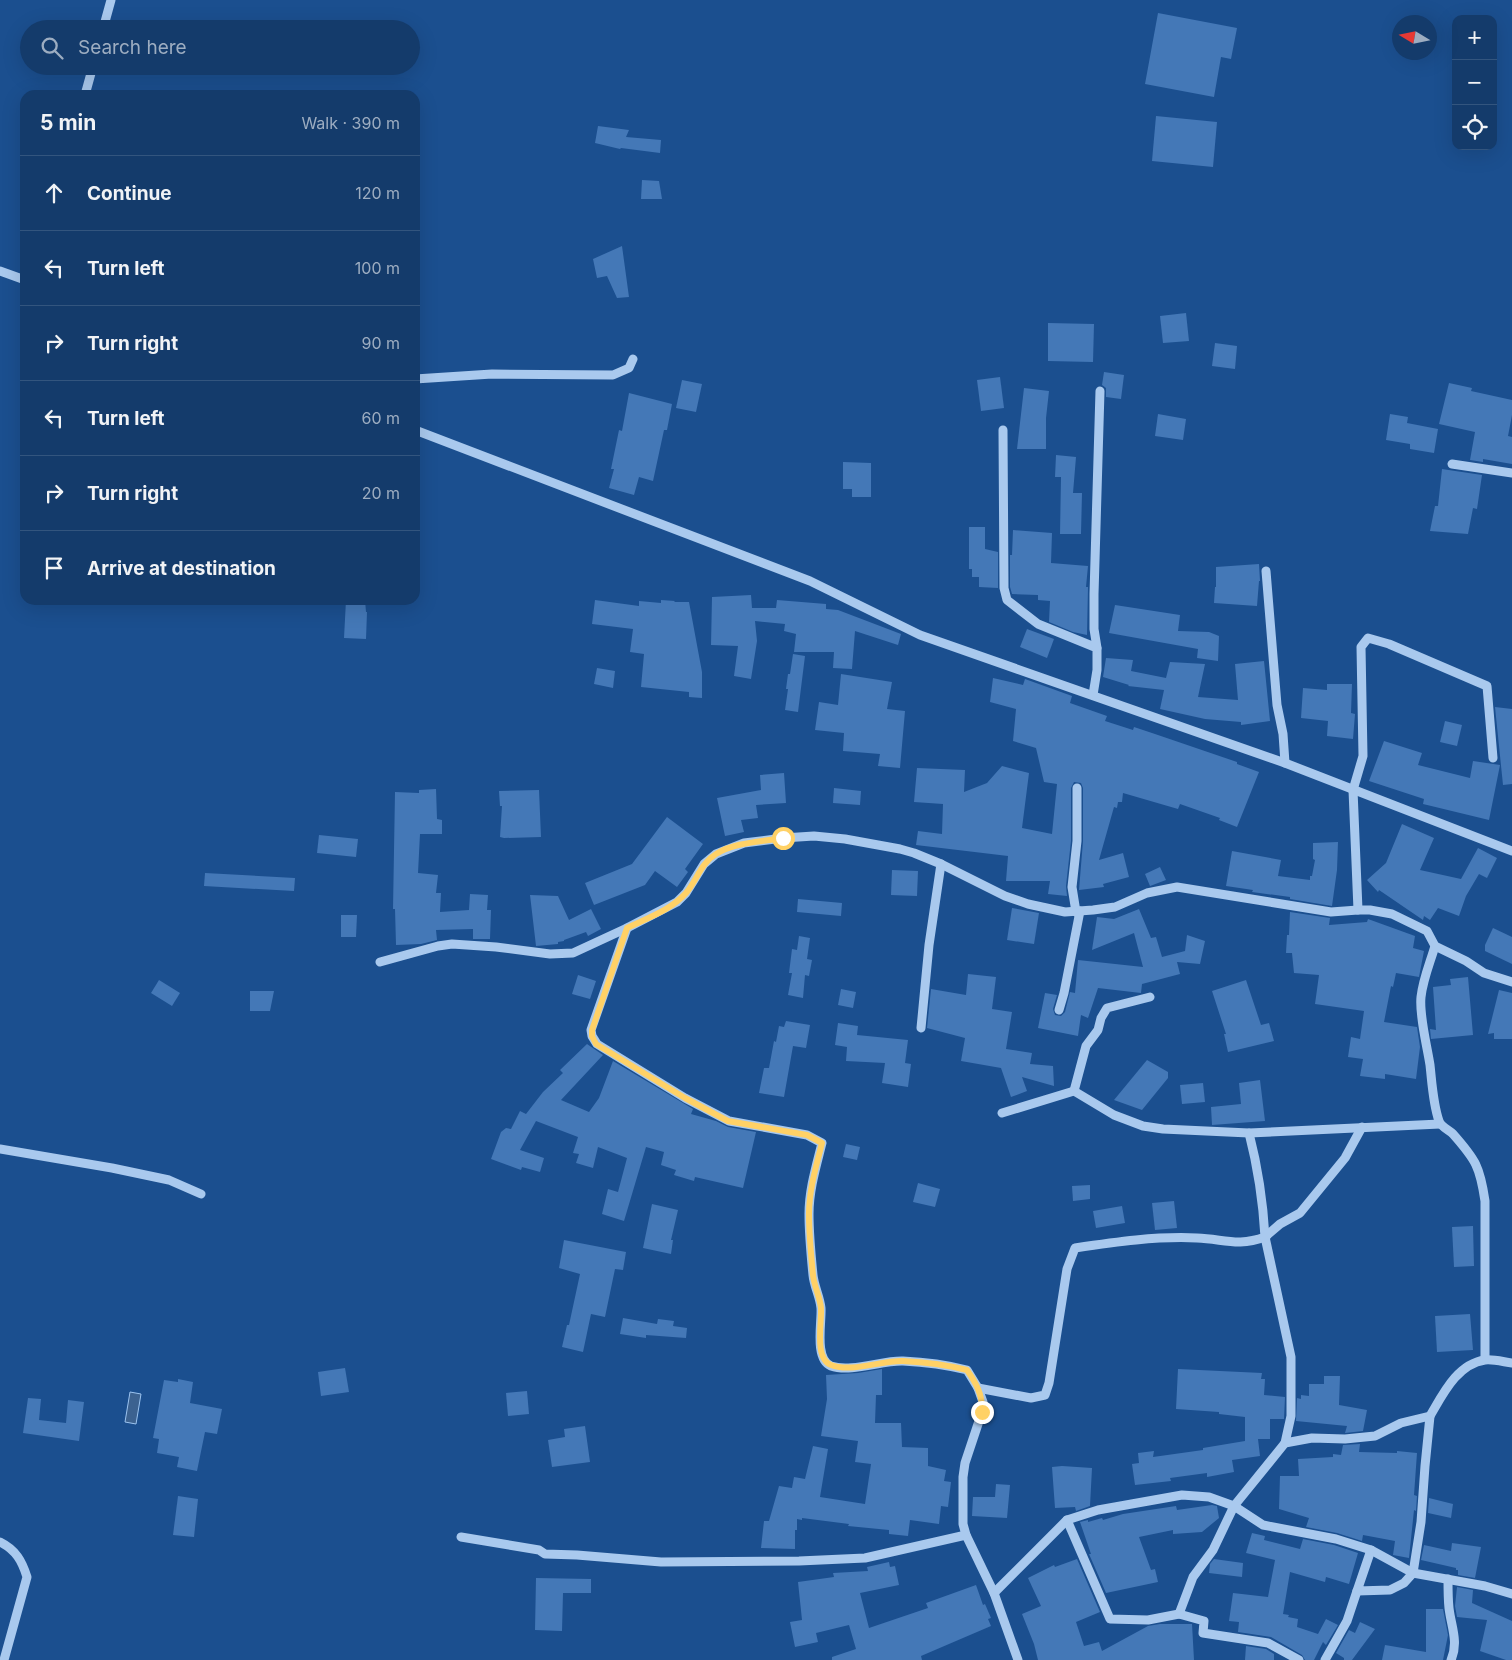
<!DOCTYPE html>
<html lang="en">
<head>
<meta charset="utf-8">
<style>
	:root { --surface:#143b6b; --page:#214673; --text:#f1f3f6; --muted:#9dadc1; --line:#33557e }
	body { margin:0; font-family:Inter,sans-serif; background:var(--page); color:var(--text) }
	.controls { position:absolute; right:15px; top:15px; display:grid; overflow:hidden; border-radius:10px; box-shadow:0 5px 20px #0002 }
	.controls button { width:45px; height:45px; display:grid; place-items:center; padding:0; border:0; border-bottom:1px solid var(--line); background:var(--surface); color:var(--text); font:25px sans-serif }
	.compass { position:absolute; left:1392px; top:15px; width:45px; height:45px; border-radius:50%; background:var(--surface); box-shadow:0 5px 20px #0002; rotate:280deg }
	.stop { position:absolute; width:15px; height:15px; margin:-11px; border:4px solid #ffd166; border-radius:50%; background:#fff }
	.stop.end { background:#ffd166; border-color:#fff; box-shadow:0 1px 5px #0008 }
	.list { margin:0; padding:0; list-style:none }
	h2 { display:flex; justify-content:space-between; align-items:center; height:65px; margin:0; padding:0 20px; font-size:21px }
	h2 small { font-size:16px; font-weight:400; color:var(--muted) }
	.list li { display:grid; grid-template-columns:32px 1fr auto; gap:15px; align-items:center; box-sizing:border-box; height:75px; padding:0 20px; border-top:1px solid var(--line) }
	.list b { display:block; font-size:19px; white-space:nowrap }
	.list em { font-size:16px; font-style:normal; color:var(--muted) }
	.icon { flex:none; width:28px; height:28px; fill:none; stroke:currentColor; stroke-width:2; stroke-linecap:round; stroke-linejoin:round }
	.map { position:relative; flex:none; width:1512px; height:1660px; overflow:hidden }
	.search { position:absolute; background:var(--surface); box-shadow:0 5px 20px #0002; left:20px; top:20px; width:400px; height:55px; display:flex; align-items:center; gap:12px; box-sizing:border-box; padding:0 18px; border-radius:28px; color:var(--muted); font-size:19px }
	.panel { position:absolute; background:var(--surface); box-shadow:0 5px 20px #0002; left:20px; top:90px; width:400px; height:515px; border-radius:15px }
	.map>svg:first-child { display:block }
</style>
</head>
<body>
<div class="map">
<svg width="1512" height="1660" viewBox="0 0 1512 1660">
	<rect width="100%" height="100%" fill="#1b4f8f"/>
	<polygon fill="#3c6290" stroke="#9cc4f0" points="130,1392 141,1394 136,1424 125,1422"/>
	<g fill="#4478b7">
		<polygon points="1158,13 1237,28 1231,59 1221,57 1214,97 1145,84"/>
		<polygon points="1156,116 1217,122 1213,167 1152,161"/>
		<polygon points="598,126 629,130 626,137 661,140 660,153 621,148 620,149 595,143"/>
		<polygon points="642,180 659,181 662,199 641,199"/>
		<polygon points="622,246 629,297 617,298 607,276 597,278 593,259"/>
		<polygon points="1186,313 1189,341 1163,343 1160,316"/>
		<polygon points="1048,323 1094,324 1093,362 1048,361"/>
		<polygon points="1215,343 1237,346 1235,369 1212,366"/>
		<polygon points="1104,372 1124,375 1121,399 1106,397 1106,388 1102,385"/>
		<polygon points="1000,377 1004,408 981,411 977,380"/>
		<polygon points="682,380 702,384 696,412 676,408"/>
		<polygon points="1449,383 1472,388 1471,391 1512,400 1512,415 1508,436 1512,437 1512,464 1483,459 1483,462 1470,460 1475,432 1439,424"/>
		<polygon points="1024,388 1049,391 1046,418 1046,449 1017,449"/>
		<polygon points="629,393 672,404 667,430 664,430 653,481 639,477 634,495 609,488 614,469 611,469 619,430 622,431"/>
		<polygon points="1158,414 1186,419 1183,440 1155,436"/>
		<polygon points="1390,414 1408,417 1407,423 1438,429 1434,453 1410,449 1410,444 1386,440"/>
		<polygon points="1056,455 1076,457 1073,493 1082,493 1081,534 1060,534 1061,477 1055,477"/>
		<polygon points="843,462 871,463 871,497 852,497 852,489 843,489"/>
		<polygon points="1442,469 1482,475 1477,509 1473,508 1468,534 1430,531 1435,506 1438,506"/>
		<polygon points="969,527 985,527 985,549 998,552 998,588 979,587 979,577 972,577 972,569 969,569"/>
		<polygon points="1013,530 1052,533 1051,563 1088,566 1086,587 1088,587 1087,635 1073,632 1049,622 1050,601 1038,600 1038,595 1012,594 1010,587 1010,555 1012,555"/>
		<polygon points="1259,564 1260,581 1259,581 1257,606 1214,603 1215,587 1216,587 1216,567"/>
		<polygon points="751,595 752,608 776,608 777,600 826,604 826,609 838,610 901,634 898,645 855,631 852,669 833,668 834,652 794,652 796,634 784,631 785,624 755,621 757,641 751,679 734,676 738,646 711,645 712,597"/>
		<polygon points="346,600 365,600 366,612 367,612 366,639 344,638"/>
		<polygon points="595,600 639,606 639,601 661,603 661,600 675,601 674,602 689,602 702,672 702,698 689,697 689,692 641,687 644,654 630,652 633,629 592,624"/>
		<polygon points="1115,605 1180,615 1178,631 1209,632 1219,636 1218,661 1197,658 1198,649 1109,633"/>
		<polygon points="1027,629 1054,639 1047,658 1020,647"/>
		<polygon points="793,654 805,656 798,712 785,710 788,689 786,689 788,674 790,674"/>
		<polygon points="1106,658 1133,660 1131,671 1166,678 1170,662 1205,664 1198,697 1238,700 1235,664 1264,661 1270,721 1241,725 1241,722 1205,719 1160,709 1164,690 1128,686 1129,685 1103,677"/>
		<polygon points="597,668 615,671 613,688 594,684"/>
		<polygon points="841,674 892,682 887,709 905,711 900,768 878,766 880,754 843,751 844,733 815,730 819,702 838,705"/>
		<polygon points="993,678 1023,685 1025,679 1072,696 1070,703 1107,716 1105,721 1133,730 1134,727 1155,734 1237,762 1237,764 1259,772 1237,827 1219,820 1220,818 1180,804 1178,809 1123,793 1122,802 1118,802 1117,808 1114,807 1099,860 1123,853 1129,877 1103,884 1104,887 1079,890 1083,841 1083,788 1081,783 1074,782 1071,788 1071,841 1066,886 1067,896 1048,894 1050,881 1006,881 1008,856 916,845 918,831 942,834 943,804 914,802 917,768 965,770 964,792 987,783 1002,766 1029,773 1022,828 1052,834 1057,784 1044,782 1036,748 1013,741 1016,709 990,702"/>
		<polygon points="1327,684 1352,684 1351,713 1355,714 1353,739 1327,736 1328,721 1301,718 1303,688 1327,690"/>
		<polygon points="1495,707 1512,709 1512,784 1503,785"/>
		<polygon points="1445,721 1462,725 1457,746 1440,742"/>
		<polygon points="1384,741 1422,753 1418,765 1470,778 1473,761 1500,765 1489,820 1423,804 1424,799 1369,781"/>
		<polygon points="784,773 786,803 756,805 758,818 741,820 744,832 725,836 717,798 761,790 760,775"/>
		<polygon points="834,788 861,791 860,805 833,803"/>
		<polygon points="436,789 437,819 442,820 442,834 420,834 418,873 438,875 436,893 441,893 440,912 469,910 470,894 488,895 487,910 491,910 490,939 473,939 473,929 436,930 437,940 421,944 396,945 395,909 393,909 395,792 419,793 419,790"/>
		<polygon points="539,790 541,837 504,838 500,837 502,806 500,806 499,791"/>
		<polygon points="667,817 703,844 685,869 688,872 677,887 655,871 645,885 594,905 585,883 632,864"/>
		<polygon points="1402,824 1434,838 1420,870 1461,879 1478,848 1497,858 1487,878 1479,874 1466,896 1459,916 1438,908 1430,920 1424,916 1423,920 1379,890 1378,892 1367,880 1386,863"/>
		<polygon points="319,835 358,839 356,857 317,853"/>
		<polygon points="1338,842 1337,870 1332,906 1290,899 1290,897 1252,892 1253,890 1226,886 1232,851 1281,860 1278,876 1310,880 1310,876 1312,876 1315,860 1313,859 1313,843"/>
		<polygon points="1160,867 1166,880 1150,886 1145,874"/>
		<polygon points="892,870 918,871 917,896 891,895"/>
		<polygon points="205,873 295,878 294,891 204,886"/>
		<polygon points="530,895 558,896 569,920 591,909 601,929 588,936 586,932 564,940 564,941 558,942 558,944 536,946"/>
		<polygon points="798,899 842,903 841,916 797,912"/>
		<polygon points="1012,908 1039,913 1034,944 1007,940"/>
		<polygon points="1139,909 1151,938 1156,937 1162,957 1185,951 1187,935 1205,941 1200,964 1177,962 1180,974 1142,984 1141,993 1098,988 1088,1018 1081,1015 1078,1036 1038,1028 1045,993 1057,995 1053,1009 1055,1015 1061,1016 1065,1012 1070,992 1075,993 1078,960 1143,967 1134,933 1092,950 1097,917 1114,919"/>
		<polygon points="1290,912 1330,918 1329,925 1367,922 1368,919 1415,936 1413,948 1424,951 1419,977 1396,973 1393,987 1391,986 1384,1022 1417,1027 1420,1047 1416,1079 1385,1074 1385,1079 1360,1076 1363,1059 1348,1057 1351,1037 1360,1039 1364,1011 1315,1004 1319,975 1294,973 1292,953 1286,953 1287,935 1289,935"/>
		<polygon points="341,915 357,915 356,937 341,937"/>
		<polygon points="1493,928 1512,937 1512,964 1485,951 1485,945"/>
		<polygon points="799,936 810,938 807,959 812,960 809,976 805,975 803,998 788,995 792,973 789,973 792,949 797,950"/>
		<polygon points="968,974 996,977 992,1009 1012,1012 1006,1049 1032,1053 1030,1064 1053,1066 1054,1086 1022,1077 1027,1091 1011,1097 1001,1068 961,1061 965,1038 927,1028 931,989 966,995"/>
		<polygon points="578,975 596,981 590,999 572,994"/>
		<polygon points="1468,977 1473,1035 1431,1039 1430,1029 1436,1030 1433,987 1451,985 1450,979"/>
		<polygon points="159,980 180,993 172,1006 151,993"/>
		<polygon points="1246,980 1261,1025 1269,1023 1274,1041 1228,1052 1224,1034 1226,1034 1212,991"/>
		<polygon points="841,989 856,992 853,1008 838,1005"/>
		<polygon points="1499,990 1512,993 1512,1039 1494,1039 1494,1033 1488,1034"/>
		<polygon points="250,991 274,991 270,1011 250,1011"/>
		<polygon points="786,1021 810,1025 806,1048 793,1046 784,1097 759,1093 764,1068 769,1068 774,1041 776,1042 779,1026 784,1027"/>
		<polygon points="838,1023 858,1026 857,1035 908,1040 905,1063 911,1064 908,1087 882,1083 885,1063 846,1061 847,1047 835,1045"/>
		<polygon points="587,1044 603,1055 561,1100 589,1112 599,1098 613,1061 693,1109 691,1114 716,1121 728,1127 756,1132 743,1188 695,1177 694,1181 674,1175 676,1170 661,1165 664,1152 646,1147 624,1221 602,1214 608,1189 618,1192 627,1158 598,1147 593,1168 576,1163 579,1154 573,1153 578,1137 536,1121 520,1150 544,1158 540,1172 522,1167 521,1170 491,1159 501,1132 506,1128 511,1129 520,1111 526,1114 543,1092 563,1073 560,1070"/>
		<polygon points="1147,1060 1168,1072 1168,1078 1142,1110 1114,1100"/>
		<polygon points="1260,1080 1265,1121 1212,1125 1211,1107 1241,1104 1239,1083"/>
		<polygon points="1203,1083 1205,1102 1182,1104 1180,1085"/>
		<polygon points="846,1144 860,1147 857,1160 843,1157"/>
		<polygon points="918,1183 940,1189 935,1207 913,1202"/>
		<polygon points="1090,1185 1090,1199 1073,1201 1072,1186"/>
		<polygon points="1174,1201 1177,1228 1155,1230 1152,1203"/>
		<polygon points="652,1204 678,1210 671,1240 673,1240 671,1254 643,1248"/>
		<polygon points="1122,1206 1125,1223 1096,1228 1093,1211"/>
		<polygon points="1473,1226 1474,1266 1454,1267 1452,1227"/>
		<polygon points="564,1240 626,1252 623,1270 615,1269 605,1317 591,1314 583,1352 562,1347 567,1325 569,1325 580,1274 559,1268"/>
		<polygon points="1470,1314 1473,1350 1437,1352 1435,1316"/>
		<polygon points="623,1318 657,1324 658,1319 674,1321 673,1326 687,1328 686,1338 646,1335 646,1338 620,1334"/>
		<polygon points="345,1368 349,1392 321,1396 318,1372"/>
		<polygon points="882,1369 882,1395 876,1395 875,1423 901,1423 902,1447 928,1448 928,1466 946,1470 944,1481 951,1482 948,1507 941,1506 939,1524 910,1520 908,1536 889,1534 889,1530 848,1526 849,1524 802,1518 802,1520 797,1519 797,1530 795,1530 795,1549 761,1548 764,1521 769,1521 779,1486 792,1488 794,1477 805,1479 813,1446 828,1449 820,1497 865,1504 871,1464 855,1462 858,1441 821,1436 827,1399 826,1375 858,1373"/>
		<polygon points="1178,1369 1262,1373 1261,1379 1265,1379 1264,1395 1285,1397 1284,1419 1270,1419 1270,1439 1258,1439 1260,1456 1232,1460 1234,1472 1207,1477 1207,1473 1170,1478 1171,1481 1135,1485 1132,1464 1139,1463 1138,1453 1154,1451 1153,1457 1203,1450 1203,1448 1245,1441 1245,1417 1219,1414 1219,1412 1176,1409"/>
		<polygon points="1324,1376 1340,1376 1339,1405 1367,1410 1363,1431 1345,1433 1347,1426 1296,1421 1297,1398 1301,1399 1301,1395 1309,1396 1309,1384 1324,1384"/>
		<polygon points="178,1379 193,1382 190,1403 222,1409 217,1434 205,1432 197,1471 177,1467 179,1457 157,1453 159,1439 153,1438 164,1380 178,1382"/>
		<polygon points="527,1391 529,1414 508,1416 506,1393"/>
		<polygon points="28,1398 41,1399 39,1420 66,1423 68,1400 84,1402 79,1441 23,1433"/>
		<polygon points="585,1426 590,1462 552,1467 548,1440 565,1437 564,1429"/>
		<polygon points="1360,1444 1359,1452 1397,1453 1397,1451 1417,1453 1414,1495 1417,1496 1416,1511 1414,1510 1409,1558 1393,1555 1395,1541 1363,1535 1362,1541 1337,1533 1306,1527 1309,1518 1279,1509 1280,1476 1299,1476 1298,1459 1333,1457 1333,1454 1341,1455 1343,1445"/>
		<polygon points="1062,1466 1092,1468 1090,1506 1076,1511 1075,1507 1055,1508 1052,1467"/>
		<polygon points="996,1484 1010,1485 1007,1518 972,1516 973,1497 995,1497"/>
		<polygon points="178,1496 198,1499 194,1537 173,1535"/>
		<polygon points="1429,1498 1453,1504 1451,1518 1428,1513"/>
		<polygon points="1212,1505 1217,1506 1219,1518 1202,1532 1173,1534 1173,1530 1139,1537 1151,1570 1155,1569 1158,1582 1106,1593 1089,1554 1091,1554 1080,1522 1088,1520 1088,1522 1102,1518 1103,1520 1123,1514 1176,1506 1177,1510"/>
		<polygon points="1252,1533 1265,1536 1264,1540 1300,1549 1303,1539 1334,1545 1358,1553 1349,1584 1326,1577 1325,1582 1290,1572 1283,1614 1289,1615 1288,1617 1298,1619 1297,1627 1318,1634 1326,1619 1338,1625 1326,1645 1323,1642 1314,1660 1305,1660 1302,1655 1271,1637 1238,1632 1239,1622 1229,1621 1233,1593 1268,1597 1275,1560 1246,1553"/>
		<polygon points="1452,1543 1481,1547 1475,1578 1458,1575 1458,1570 1456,1570 1456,1568 1421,1560 1424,1545 1451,1551"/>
		<polygon points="1077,1559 1100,1612 1076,1622 1084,1646 1099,1642 1102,1651 1148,1626 1160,1624 1192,1624 1194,1660 1038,1660 1034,1644 1022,1614 1041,1606 1028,1578 1054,1565 1055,1567"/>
		<polygon points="1214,1559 1243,1563 1242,1577 1209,1573 1210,1564"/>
		<polygon points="889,1562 890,1567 895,1566 899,1585 860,1593 869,1628 928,1608 926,1603 976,1585 983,1605 985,1604 991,1618 988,1619 991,1626 921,1656 922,1660 832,1660 832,1657 856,1649 849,1625 816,1633 818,1642 795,1647 790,1622 802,1620 798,1582 834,1577 833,1573 868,1571 867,1567"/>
		<polygon points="536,1578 591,1579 591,1593 563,1593 562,1631 535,1630"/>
		<polygon points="1457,1587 1473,1590 1472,1603 1512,1621 1512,1660 1506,1660 1480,1651 1487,1620 1457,1617 1455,1606"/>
		<polygon points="1426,1609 1443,1609 1448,1635 1443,1660 1382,1660 1385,1645 1426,1652"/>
		<polygon points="1360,1622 1375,1629 1352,1660 1344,1660 1344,1658 1336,1653 1349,1630 1355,1633"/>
		<polygon points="1246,1646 1266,1649 1274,1654 1274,1660 1245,1660"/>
	</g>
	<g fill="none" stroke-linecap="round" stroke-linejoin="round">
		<g stroke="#a9c9ee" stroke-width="9">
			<polyline points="103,29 111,0"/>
			<polyline points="85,95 93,66"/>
			<polyline points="0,271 25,280"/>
			<polyline points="415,379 492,374 613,375 629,368 633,359"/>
			<polyline points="415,430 810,581 920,635 1285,763 1512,851"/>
			<polyline points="1003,430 1004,588 1007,600 1038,624 1097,648 1097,670 1093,695"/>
			<polyline points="1452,464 1512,473"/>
			<polyline points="1266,571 1277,705 1283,734 1285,763"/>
			<polyline points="1097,648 1094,629 1094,594 1100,391"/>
			<polyline points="1493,758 1487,686 1389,644 1368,638 1361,647 1363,756 1353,790 1358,910 1370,910 1392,914 1427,931 1435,946 1466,961 1484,973 1512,982"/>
			<polyline points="1076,912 1072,887 1077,841 1077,788"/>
			<path d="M627,928L591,1030L592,1036L597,1044L685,1098L729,1121L807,1135L822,1143C816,1167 809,1190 809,1214C809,1234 811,1255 813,1275C814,1286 820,1297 821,1308C822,1322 814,1359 831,1366C851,1373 883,1360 903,1361C924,1362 947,1365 967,1370L978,1388L983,1402L982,1412L965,1463L963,1477V1524L966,1535L994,1593L1018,1660"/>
			<path d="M1435,946C1430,963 1423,979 1421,997C1419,1016 1427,1045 1430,1065C1432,1083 1433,1104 1439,1121C1441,1127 1449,1130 1453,1134C1476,1160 1480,1167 1485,1201V1359"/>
			<polyline points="380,962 438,946 452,944 496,947 550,954 573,953 627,928 677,902 686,893 704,864 716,854 744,843 783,838 814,836 845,839 900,849 914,853 941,864 1005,896 1028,904 1065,912 1093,910 1115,907 1147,893 1177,887 1331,912 1358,910"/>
			<polyline points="1150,997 1107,1008 1101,1018 1098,1030 1086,1046 1074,1091 1114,1115 1143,1126 1163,1129 1249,1133 1440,1124"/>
			<polyline points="1059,1010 1064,993 1080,911"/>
			<polyline points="921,1028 929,945 941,864"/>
			<polyline points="1002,1113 1074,1091"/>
			<polyline points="0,1149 112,1168 169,1180 201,1194"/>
			<path d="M978,1388L1031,1398L1045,1395L1049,1383L1067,1269L1075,1248C1115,1242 1157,1236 1197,1238C1224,1239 1238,1247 1265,1237C1263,1201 1258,1168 1249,1133"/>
			<polyline points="1285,1443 1291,1416 1291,1357 1265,1237 1280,1224 1300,1213 1345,1158 1362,1127"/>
			<path d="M1067,1520L1110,1619L1148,1620L1179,1614L1193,1577L1213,1550L1234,1506L1285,1443L1312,1438L1345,1439L1375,1436L1401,1423L1430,1416C1443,1394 1457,1364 1485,1360C1493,1359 1504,1362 1512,1363"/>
			<polyline points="461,1537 539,1550 545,1554 577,1555 661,1562 799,1561 865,1558 966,1535"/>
			<path d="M0,1542C16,1550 22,1561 27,1577L4,1660"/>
			<polyline points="1371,1550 1357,1591 1390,1590 1404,1583 1413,1573 1421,1522 1425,1466 1430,1416"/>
			<path d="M1448,1579C1448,1589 1448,1599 1449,1608C1451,1626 1459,1642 1451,1660"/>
			<polyline points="994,1593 1067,1520 1098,1510 1182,1495 1209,1497 1234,1506 1263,1525 1336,1539 1371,1550 1413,1573 1485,1586 1512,1594"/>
			<polyline points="1179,1614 1204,1621 1203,1633 1268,1643 1299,1660"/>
			<polyline points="1325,1660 1347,1621 1357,1591"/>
		</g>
	</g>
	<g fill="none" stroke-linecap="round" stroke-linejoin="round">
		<path stroke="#ffd166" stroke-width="6" d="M783,838C761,842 735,842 716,854C701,863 697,880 686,893C671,910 647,918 627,928L592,1030V1036L596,1044L685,1098L728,1121L807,1135L822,1143C816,1167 809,1190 809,1214C809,1234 811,1255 813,1275C814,1286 820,1297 821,1308C822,1322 814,1359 831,1365C851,1373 883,1360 903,1361C924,1362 947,1365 967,1370C976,1383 983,1395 982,1412"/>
	</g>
</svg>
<div class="controls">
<button>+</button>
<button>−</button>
<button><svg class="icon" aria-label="locate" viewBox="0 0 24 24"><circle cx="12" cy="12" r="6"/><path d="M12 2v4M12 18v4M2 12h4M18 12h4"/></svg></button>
</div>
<svg class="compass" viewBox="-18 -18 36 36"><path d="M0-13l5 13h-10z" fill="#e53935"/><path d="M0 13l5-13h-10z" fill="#9dadc1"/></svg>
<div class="stop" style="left:783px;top:838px"></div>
<div class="stop end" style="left:982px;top:1412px"></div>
<div class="search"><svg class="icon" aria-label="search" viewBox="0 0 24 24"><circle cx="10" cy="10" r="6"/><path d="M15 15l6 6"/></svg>Search here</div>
<section class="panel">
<h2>5 min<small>Walk · 390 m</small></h2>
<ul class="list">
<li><svg class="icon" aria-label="ahead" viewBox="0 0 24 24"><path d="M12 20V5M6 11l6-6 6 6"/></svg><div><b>Continue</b></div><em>120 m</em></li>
<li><svg class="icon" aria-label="left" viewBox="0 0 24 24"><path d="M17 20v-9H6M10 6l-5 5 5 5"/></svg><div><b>Turn left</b></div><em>100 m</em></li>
<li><svg class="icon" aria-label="right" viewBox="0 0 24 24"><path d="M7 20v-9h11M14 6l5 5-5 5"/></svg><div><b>Turn right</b></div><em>90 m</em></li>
<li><svg class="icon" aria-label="left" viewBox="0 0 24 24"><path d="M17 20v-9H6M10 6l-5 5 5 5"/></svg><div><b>Turn left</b></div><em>60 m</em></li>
<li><svg class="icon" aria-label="right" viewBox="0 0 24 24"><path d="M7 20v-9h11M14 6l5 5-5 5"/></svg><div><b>Turn right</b></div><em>20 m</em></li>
<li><svg class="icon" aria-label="arrive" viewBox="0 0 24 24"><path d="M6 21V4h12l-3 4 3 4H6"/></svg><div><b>Arrive at destination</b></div></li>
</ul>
</section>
</div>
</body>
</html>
